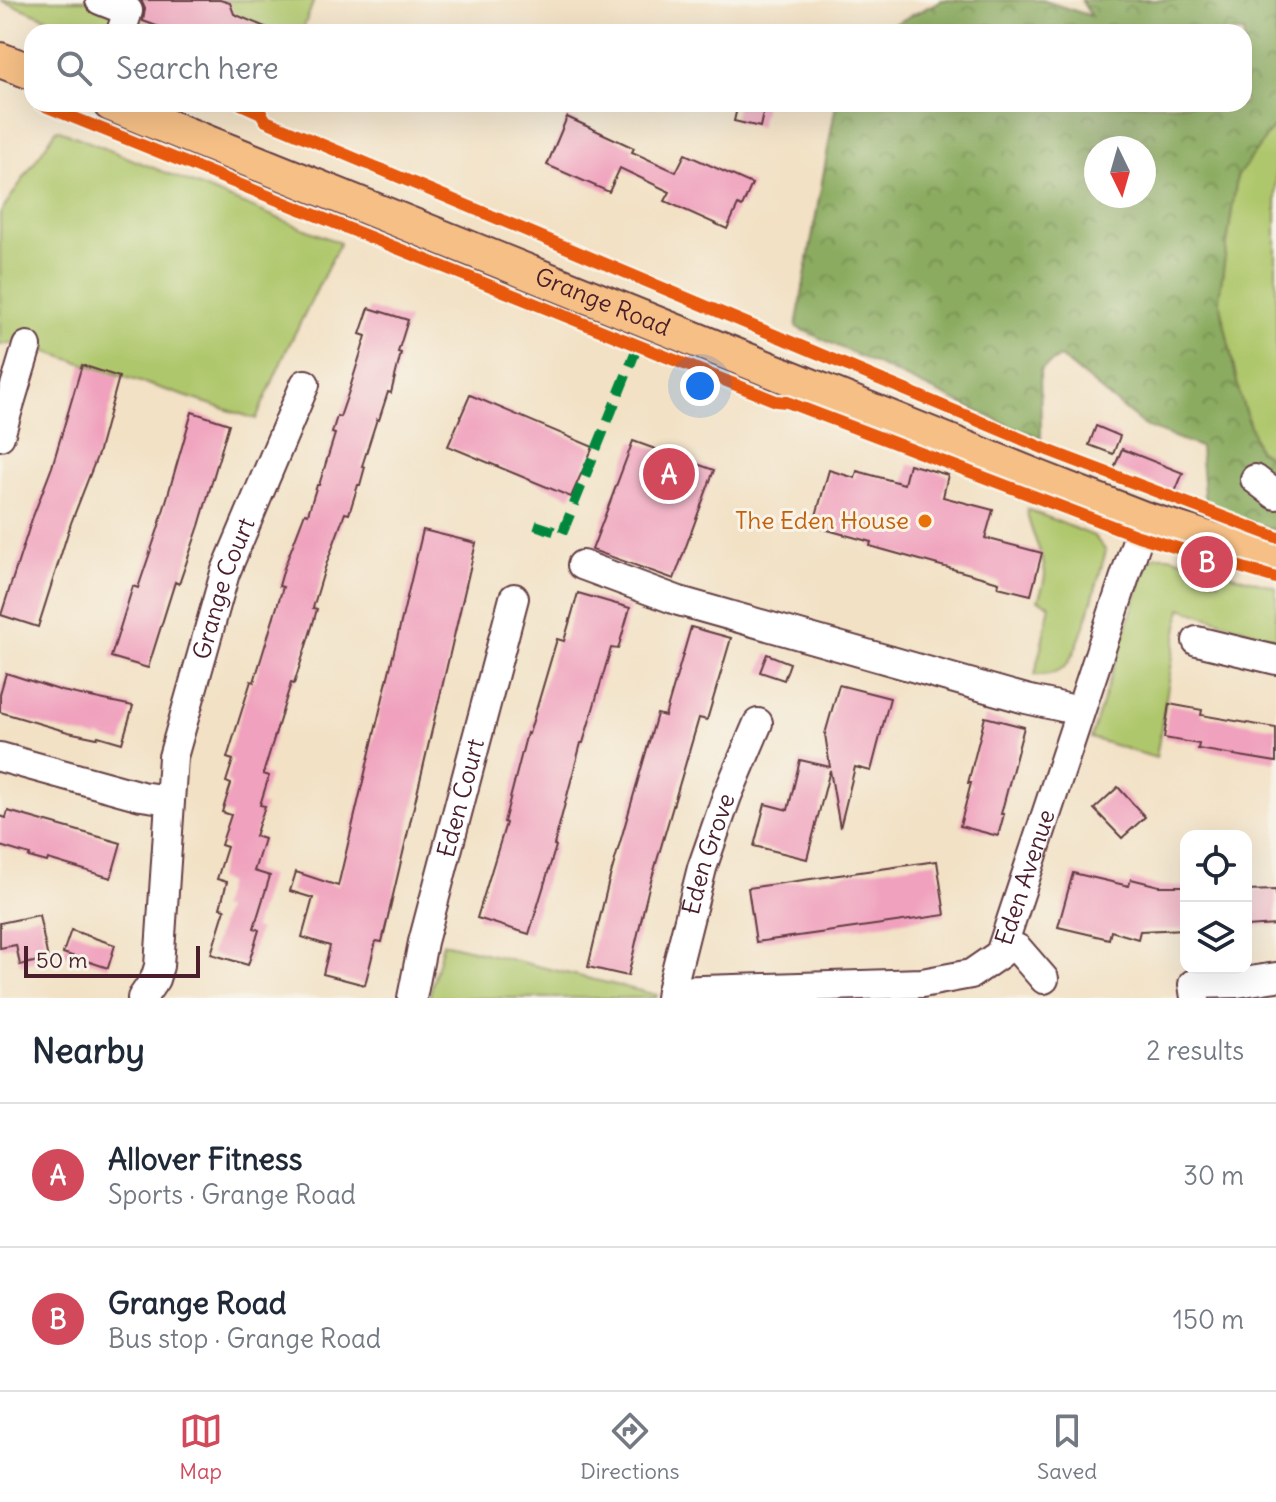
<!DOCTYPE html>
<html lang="en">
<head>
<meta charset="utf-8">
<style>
	:root { --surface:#fff; --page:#f6f6f7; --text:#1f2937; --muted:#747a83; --line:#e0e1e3; --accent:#d1495b }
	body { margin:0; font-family:Delius,sans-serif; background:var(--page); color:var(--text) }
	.controls { position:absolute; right:24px; bottom:24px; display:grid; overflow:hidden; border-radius:16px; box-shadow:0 8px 32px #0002 }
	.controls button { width:72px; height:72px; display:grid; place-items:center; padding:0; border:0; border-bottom:2px solid var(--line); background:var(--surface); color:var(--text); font:40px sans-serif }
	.compass { position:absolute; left:1084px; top:136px; width:72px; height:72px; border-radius:50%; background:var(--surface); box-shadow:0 8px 32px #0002; rotate:175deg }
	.scale { position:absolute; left:24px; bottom:20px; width:176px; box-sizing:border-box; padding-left:8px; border:4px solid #4a1f2b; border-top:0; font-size:22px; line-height:28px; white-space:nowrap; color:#4a1f2b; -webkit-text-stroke:6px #f7f3e8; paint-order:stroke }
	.you { position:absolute; left:700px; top:386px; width:28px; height:28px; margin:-20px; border:6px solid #fff; border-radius:50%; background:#1a73e8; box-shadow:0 0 0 12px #1a73e833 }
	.badge { display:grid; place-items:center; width:52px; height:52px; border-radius:50%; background:var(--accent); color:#fff; font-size:26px; font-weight:700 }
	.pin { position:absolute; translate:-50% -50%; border:4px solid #fff; box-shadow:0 2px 8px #0006 }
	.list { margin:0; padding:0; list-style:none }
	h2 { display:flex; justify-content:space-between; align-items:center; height:104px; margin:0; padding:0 32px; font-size:34px }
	h2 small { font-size:26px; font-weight:400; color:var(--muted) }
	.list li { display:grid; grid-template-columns:52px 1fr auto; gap:24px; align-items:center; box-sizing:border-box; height:144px; padding:0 32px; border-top:2px solid var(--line) }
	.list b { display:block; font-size:30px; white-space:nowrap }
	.list p { margin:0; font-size:26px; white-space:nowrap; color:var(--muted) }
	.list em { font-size:26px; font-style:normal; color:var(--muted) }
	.icon { flex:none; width:44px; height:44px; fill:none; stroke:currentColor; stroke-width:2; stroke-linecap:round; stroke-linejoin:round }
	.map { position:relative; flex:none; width:1276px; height:998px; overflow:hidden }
	.search { position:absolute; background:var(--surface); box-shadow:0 8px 32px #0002; left:24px; right:24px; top:24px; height:88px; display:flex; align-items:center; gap:20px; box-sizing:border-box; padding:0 28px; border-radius:24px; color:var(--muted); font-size:30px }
	.sheet { height:392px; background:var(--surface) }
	nav { display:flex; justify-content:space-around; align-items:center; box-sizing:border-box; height:112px; border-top:2px solid var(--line); background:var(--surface); font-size:22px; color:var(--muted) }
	nav a { display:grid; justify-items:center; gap:4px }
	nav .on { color:var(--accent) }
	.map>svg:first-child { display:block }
</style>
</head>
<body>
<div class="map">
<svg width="1276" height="998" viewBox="0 0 1276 998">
	<defs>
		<pattern id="forest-crowns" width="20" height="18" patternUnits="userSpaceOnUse" patternTransform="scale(2)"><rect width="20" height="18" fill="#8bac60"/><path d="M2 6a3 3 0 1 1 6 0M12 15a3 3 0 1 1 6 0" fill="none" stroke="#748b4f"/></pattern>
	</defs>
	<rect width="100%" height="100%" fill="#f7f3e8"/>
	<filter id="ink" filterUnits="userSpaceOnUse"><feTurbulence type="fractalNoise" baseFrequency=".0125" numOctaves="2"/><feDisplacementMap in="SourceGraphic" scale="16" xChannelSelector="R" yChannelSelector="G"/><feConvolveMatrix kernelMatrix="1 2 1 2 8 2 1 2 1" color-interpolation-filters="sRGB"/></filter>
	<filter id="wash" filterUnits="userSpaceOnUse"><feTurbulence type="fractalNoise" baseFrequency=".006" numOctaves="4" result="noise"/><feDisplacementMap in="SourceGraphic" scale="32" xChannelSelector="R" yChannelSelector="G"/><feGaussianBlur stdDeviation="1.8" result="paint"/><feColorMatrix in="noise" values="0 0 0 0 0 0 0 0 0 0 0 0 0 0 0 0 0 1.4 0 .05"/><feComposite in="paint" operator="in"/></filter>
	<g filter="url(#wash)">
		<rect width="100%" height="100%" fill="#f2e1c5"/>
		<g fill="#afc76c" stroke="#7c734c" stroke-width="2">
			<polygon points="0,0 314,0 302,32 109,32 52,20"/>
			<polygon points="1276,0 1276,531 1220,510 1191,104 1244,104 1244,32"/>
			<polygon points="57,129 340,243 287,349 256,419 16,342 0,345 0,213"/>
			<path d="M1027,509L1094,536L1106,551C1099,574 1080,653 1065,666C1057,674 1046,675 1035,675L1050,605L1038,600C1041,592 1045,582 1045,574C1044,550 1028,532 1027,509Z"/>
			<polygon points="1157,556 1169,556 1203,566 1200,576 1218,581 1221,572 1276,587 1276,639 1181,608 1156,758 1091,738 1142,579 1148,562"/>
			<polygon points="443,943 657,995 656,998 429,998"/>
		</g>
		<path fill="url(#forest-crowns)" stroke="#6a6646" stroke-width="2" fill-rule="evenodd" d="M942,0H1042L1091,16L1081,0H1276V124L1237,177L1219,298L1240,396L1258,450L1276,460V531L1205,505L1200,447L1145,426L1060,357L1040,370L1041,437L1012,427L796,327L836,104H1244V32H879ZM1096,148H1144V196H1096Z"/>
		<g id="blocks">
			<g fill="#f0a1bd">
				<polygon points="141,0 220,0 230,3 234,14 277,32 173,32 143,21 145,9"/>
				<polygon points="738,104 765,104 760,127 734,121"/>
				<polygon points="567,117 634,148 632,152 676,172 685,154 752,184 742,207 738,205 727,229 665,201 670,192 620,168 609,192 547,165"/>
				<polygon points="369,308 408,320 398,352 401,353 391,393 388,392 379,420 377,419 362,466 365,467 360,485 358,485 349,514 345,513 325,568 313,608 317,609 312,627 294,684 291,683 263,774 269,776 260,805 265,806 255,836 264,839 254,871 270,876 254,928 259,930 248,965 211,954 225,909 220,908 227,882 217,879 227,847 221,845 231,815 222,812 231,784 226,782 233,760 227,758 251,681 254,682 283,587 279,586 284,568 305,513 308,514 317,485 319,485 335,434 332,433 337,416 340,417 349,391 366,336 360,334"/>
				<polygon points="82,365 119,377 98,454 71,523 38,627 1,615 32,519 52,467"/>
				<polygon points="470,395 593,447 571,497 448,446"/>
				<polygon points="192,412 229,424 199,526 179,584 175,582 148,668 111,657 133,586 138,588 158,529"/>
				<polygon points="1096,426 1120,436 1113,454 1089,445"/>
				<polygon points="633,441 714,470 674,579 592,550"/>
				<polygon points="1122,449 1183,473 1175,492 1114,468"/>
				<polygon points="909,464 948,475 943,497 993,510 985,538 1042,553 1031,595 998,587 999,582 870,546 871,542 813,526 829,470 855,478 857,471 904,484"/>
				<polygon points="423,530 476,543 382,942 376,941 365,985 323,974 330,946 302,937 313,898 290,891 296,872 338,886"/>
				<polygon points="578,593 630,608 618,649 611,648 583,743 581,743 554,845 556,846 529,934 477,918 506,823 504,822 527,733 529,734 557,639 564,641"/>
				<polygon points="691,627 731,638 707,720 699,718 648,891 628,976 588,967 608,884 657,714 665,716"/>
				<polygon points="767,654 790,663 784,680 760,672"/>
				<polygon points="6,673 62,691 133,706 122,743 98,736 97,738 68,732 0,712 0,694"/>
				<polygon points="839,685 890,698 871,771 855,767 840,828 830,770 807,859 754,846 765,804 788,810 800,760 830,767 825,734"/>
				<polygon points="1169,704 1202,710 1201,715 1276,728 1276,762 1198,749 1199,744 1164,738"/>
				<polygon points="985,717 1024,727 1001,814 1004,814 998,836 960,826 971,783 968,783"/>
				<polygon points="1118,787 1145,817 1122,838 1094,809"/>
				<polygon points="8,811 121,843 111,878 48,859 47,862 29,857 30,855 0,846 0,816 6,818"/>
				<polygon points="937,861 945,915 756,942 748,888"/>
				<polygon points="1073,873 1129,886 1131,879 1159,886 1186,886 1186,929 1140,931 1138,939 1111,931 1109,939 1058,927"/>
				<polygon points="1276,890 1276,925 1246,927 1246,891"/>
				<polygon points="39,915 48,959 20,965 16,945 0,948 0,923"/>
				<polygon points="71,930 115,945 108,968 63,953"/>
			</g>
		</g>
	</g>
	<g filter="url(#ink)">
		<use href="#blocks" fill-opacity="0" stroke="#633c42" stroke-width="2"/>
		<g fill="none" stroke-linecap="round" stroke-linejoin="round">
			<g stroke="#633c42" stroke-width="32">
				<g id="minor">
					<polyline points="100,0 128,11 121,32"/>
					<polyline points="0,436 27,346"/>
					<polyline points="1255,479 1276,495"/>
					<polyline points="582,565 679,601 1026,699 1080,711"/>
					<polyline points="1197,641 1276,660"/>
					<polyline points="0,757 141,796 169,800"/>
					<polyline points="1005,943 1018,949 1044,979"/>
					<path id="s1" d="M671,991L702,868L727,796L758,723"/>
					<path id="s2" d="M142,998L155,979L159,966L173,757L225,573L305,384"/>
					<path id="s3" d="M412,998L423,942L514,598"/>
					<path id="s4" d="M670,998L671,991L922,983L971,974L1000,954L1144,519"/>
					<polyline points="1195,998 1193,984 1237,983 1276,977"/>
				</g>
			</g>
			<g stroke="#633c42" stroke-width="38">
				<g id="major">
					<polyline points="0,60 32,72"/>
					<path id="s5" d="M111,104L1039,478L1144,519L1276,560"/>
				</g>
			</g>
			<use href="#minor" stroke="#fff" stroke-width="28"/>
			<use href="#major" stroke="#f5bf86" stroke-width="34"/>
			<polyline stroke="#00873e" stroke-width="10" stroke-dasharray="20 10" stroke-linecap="butt" points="535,525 562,534 637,348"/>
			<g stroke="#f7f3e8" stroke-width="17">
				<g id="cycleway">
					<polyline points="40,104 776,401 787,402 1138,536 1276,578"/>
					<polyline points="241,104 261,113 266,121 1050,451 1276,537"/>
				</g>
			</g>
			<use href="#cycleway" stroke="#e8590c" stroke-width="12"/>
		</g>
	</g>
	<circle fill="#e8710a" stroke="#f7f3e8" stroke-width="3" cx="925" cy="521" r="8"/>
	<g text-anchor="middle" stroke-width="6" stroke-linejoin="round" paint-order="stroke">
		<g font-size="24" fill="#4a1f2b" stroke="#f7f3e8">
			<text dy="8" stroke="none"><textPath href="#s5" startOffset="530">Grange Road</textPath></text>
			<text dy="8" stroke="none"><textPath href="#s2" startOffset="422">Grange Court</textPath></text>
			<text dy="8" stroke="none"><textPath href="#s3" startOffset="206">Eden Court</textPath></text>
			<text dy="8" stroke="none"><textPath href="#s1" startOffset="142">Eden Grove</textPath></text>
			<text dy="8" stroke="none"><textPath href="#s4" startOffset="424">Eden Avenue</textPath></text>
		</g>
		<g font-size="24" fill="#c56008" stroke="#f7f3e8" text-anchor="end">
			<text x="909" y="529">The Eden House</text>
		</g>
	</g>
</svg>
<div class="controls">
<button><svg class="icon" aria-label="locate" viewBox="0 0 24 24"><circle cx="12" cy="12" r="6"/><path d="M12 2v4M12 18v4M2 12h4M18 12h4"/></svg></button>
<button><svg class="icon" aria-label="layers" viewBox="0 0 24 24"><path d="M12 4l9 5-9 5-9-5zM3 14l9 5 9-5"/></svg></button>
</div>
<svg class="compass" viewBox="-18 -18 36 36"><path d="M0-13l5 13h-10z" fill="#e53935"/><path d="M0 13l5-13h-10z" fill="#747a83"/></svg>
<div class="scale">50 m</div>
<div class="you"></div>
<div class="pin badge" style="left:669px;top:474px">A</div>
<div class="pin badge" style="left:1207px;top:562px">B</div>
<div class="search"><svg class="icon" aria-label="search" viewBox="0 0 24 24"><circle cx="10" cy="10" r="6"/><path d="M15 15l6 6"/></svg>Search here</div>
</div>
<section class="sheet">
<h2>Nearby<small>2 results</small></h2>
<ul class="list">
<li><span class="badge">A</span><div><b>Allover Fitness</b><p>Sports · Grange Road</p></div><em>30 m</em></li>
<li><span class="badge">B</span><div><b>Grange Road</b><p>Bus stop · Grange Road</p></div><em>150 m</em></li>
</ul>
</section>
<nav>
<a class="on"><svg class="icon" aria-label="map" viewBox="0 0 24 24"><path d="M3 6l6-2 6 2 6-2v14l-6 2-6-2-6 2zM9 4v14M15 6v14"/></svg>Map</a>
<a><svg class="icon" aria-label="directions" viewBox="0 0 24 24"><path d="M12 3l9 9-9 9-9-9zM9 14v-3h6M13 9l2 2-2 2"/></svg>Directions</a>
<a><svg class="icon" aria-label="saved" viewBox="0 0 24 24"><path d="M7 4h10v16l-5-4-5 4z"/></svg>Saved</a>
</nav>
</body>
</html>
